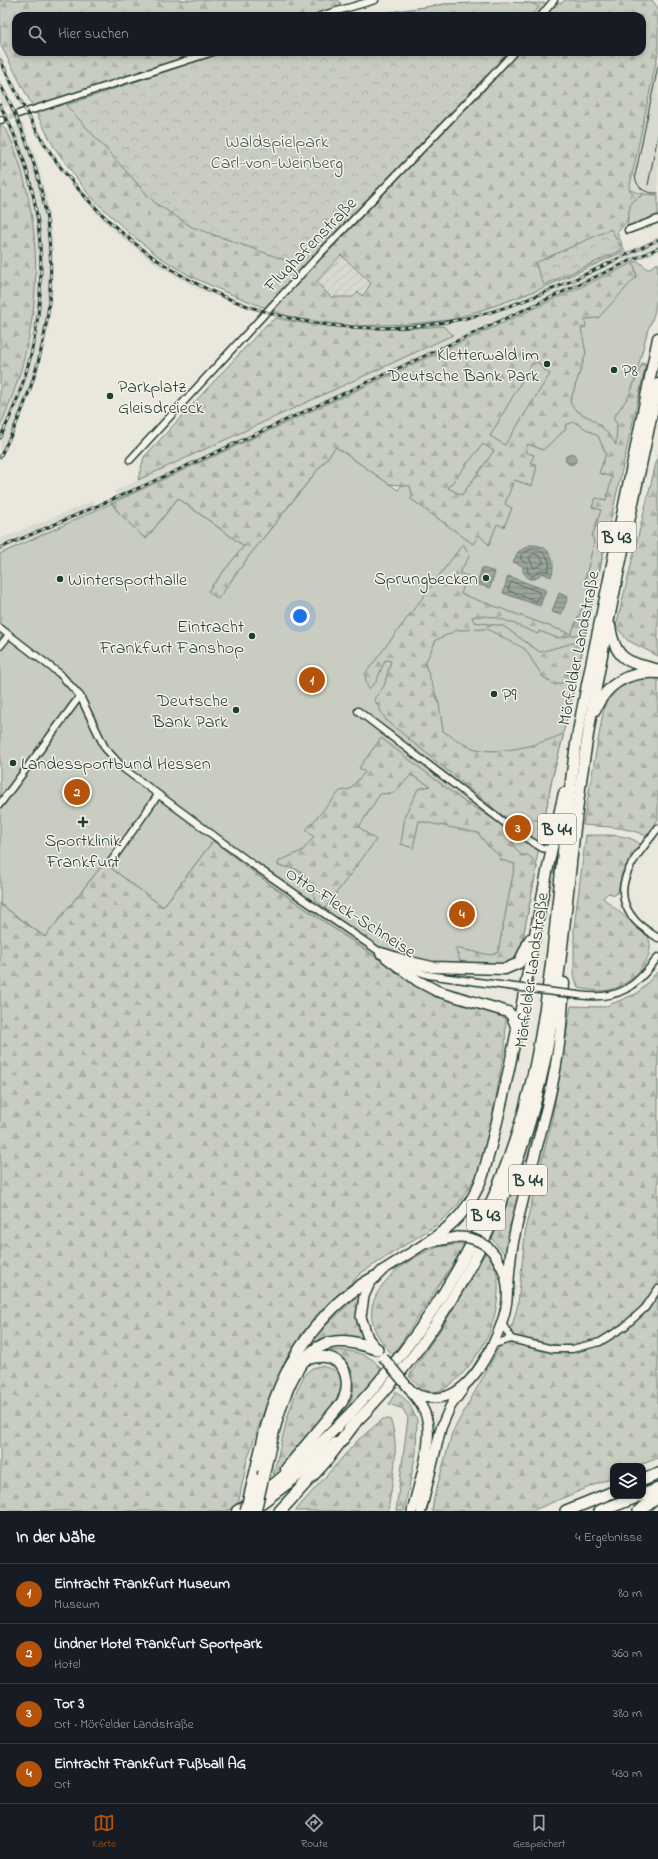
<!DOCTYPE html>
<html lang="de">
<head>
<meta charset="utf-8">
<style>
	:root { --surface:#171b24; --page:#20242c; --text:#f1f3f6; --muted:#9ea1a6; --line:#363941; --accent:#b45309 }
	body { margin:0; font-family:"Indie Flower",sans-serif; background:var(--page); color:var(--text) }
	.controls { position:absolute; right:12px; bottom:12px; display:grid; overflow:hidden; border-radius:8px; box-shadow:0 2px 6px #0003 }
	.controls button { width:36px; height:36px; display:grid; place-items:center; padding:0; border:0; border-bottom:1px solid var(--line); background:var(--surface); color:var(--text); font:20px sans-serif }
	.you { position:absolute; left:300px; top:616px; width:14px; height:14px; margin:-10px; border:3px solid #fff; border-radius:50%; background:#1a73e8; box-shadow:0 0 0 6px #1a73e833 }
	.badge { display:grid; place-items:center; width:26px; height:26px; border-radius:50%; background:var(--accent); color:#fff; font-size:13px; font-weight:700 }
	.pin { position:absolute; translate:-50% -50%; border:2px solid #fff; box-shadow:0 1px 4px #0006 }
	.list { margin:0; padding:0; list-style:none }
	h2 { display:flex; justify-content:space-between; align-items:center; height:52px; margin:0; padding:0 16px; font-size:17px }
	h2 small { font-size:13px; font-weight:400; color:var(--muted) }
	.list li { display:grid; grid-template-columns:26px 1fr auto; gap:12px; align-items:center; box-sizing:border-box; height:60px; padding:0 16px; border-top:1px solid var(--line) }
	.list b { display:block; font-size:15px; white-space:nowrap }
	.list p { margin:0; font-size:13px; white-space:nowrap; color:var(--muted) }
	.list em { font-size:13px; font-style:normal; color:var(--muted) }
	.icon { flex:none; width:22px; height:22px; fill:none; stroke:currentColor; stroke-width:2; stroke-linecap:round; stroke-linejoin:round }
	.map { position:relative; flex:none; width:658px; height:1511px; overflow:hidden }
	.search { position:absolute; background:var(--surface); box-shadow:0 2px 6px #0003; left:12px; right:12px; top:12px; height:44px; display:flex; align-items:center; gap:10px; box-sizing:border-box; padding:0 14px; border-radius:12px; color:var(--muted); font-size:15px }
	.sheet { height:292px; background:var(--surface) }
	nav { display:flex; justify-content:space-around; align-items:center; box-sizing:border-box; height:56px; border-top:1px solid var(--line); background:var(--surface); font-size:11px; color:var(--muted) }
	nav a { display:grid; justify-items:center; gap:2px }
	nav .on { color:var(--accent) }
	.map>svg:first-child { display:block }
</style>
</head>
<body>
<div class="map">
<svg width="658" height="1511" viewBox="0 0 658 1511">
	<defs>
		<pattern id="industrial-furrows" width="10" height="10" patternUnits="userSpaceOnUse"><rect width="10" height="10" fill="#d9dacf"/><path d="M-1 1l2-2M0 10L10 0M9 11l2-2" fill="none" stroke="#babcb2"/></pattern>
		<pattern id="forest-firs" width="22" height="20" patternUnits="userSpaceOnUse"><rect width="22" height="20" fill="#c8ccc1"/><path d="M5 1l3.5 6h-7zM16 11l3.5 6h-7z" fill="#abb0a6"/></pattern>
		<pattern id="park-crowns" width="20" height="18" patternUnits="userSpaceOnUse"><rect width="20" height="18" fill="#c8ccc1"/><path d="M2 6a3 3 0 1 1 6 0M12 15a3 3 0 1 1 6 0" fill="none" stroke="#abb0a6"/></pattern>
		<pattern id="water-rules" width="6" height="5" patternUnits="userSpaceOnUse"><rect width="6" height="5" fill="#9ca69c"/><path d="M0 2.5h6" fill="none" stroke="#7f8880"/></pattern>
	</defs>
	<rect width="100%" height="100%" fill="#eae8dd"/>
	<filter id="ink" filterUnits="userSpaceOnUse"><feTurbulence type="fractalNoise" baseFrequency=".025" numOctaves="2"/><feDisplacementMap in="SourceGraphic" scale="8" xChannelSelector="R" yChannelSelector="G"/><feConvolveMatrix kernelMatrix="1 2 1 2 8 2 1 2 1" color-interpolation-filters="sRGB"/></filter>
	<g filter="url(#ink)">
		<g fill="#d9dacf">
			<polygon points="0,52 23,100 19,102 0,65"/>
			<polygon points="658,53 658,195 652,195 629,190"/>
			<polygon points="0,81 13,104 0,109"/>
			<polygon points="33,119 51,149 70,177 109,219 127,237 154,257 181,274 204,287 255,307 254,311 202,291 178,278 151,261 124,240 105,223 67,179 47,152 29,121"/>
			<polygon points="23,123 36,157 47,199 53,243 53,288 48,333 38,371 29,398 0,461 0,426 14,392 28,346 35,286 34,243 29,201 18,161 6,130"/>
			<polygon points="658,237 658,252 633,263 119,500 114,491 452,335 442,326 410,329 352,330 326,327 276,318 278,313 300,319 353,326 410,324 450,320 538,290"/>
			<polygon points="93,501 97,509 0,554 0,539"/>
		</g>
		<polygon fill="url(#industrial-furrows)" points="341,255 371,283 363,296 331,297 315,282"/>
		<g fill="#c8ccc1" stroke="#74847a">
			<polygon points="644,194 658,195 658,222 651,222 627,233 628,211 631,202"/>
			<path d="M638,261L648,269L658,263C658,282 658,313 648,329L633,387V415L577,676L563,734V737L552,779L536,863L537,867L521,947L515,957L516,962L499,965L425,963L390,951L383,962L275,888L213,841L163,907L104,863L45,937L0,904V554L112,503C117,512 122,515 129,523C135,528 139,534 146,539L178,498L244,546L208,591L218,598L252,552L336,447L398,490L496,357L581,328L585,319L637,276L633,263Z"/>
		</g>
		<g fill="url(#forest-firs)" stroke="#74847a" fill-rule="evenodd">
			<path d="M0,0H338L351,16H16V52H642V16H364L445,4L562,3L565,0H652L658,8V53L629,190L644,194L631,202L627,221L617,233L625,251L538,290L494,306L450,320L410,324L353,326L300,319L278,313L225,292L190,276L158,256L129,233L89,195L54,147L0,44ZM341,255L371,283L363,296L358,292L353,297H331L316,282Z"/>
			<path d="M0,125C10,130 16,154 20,165C47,254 38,342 0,426Z"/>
			<path d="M633,263L637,276L598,318L585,319L586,327L581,328L586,353L570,402C576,413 581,413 592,419C601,425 611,436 616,445L617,424L613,418L629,396L642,363L646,364L585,633L558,638L539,631L538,634C518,626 494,612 472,617L474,622L503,626L540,652L584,640L577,676L573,670L565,671L570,678L564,682L555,685L543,677L525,649L487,629L457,630L436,640L425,664L439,704L443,731C451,736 461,743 470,747C495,757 539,745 563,734V737L552,779L544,821L503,816L386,720L374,699L384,686L391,661L385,660L376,682L369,689L366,683L365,674L463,544L470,555L459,573L467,576L461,594L571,634L582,608L588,602L591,590L584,584L594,542L592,536L601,510L592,507L596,498L606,500L612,477L599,473L606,454L598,436L574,422L565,425L566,429L543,450L528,444L525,452L534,455L531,462L537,465L532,486L514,480L505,504L512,508L504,527L497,524L489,545L479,535L473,544L411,499L412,494L410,486L389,484L336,447L252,552L218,599L208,591L244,546L178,498L146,539C139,534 135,528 129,523C122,515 117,512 112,503ZM538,362L543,369L550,374L505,445L490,436L531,365ZM483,444L494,451L462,495L448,488Z"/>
			<path d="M276,318C331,330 386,331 443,326L453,335L138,480L144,457L266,325Z"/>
			<polygon points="658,455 658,656 627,640 616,626"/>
			<path d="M641,677L658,678V820L646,836C626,826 605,827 583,825L604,707C613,687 622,684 641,677Z"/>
			<path d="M381,738L466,803C477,808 503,824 509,834C515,844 511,846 522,855H528L536,863L537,867L521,947L515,957L516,962L499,965L461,963L455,948L491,955L498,952L515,864L501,860L498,854L488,846L478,833L419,821L413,848L401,844L405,815L418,789L430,786L411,775L394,793L380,794L359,827L376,840L325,908L315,900C310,875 304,868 278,866L279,861L302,851L314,837L306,830L340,791L350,789L365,772L359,768Z"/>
			<path d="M586,835C603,836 626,832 640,844L622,872L618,892L615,895L608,893L603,898L648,936C658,959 630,986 609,990C598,992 589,990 578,988L574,975V927Z"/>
			<polygon points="213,841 275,888 428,993 506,1017 505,1047 490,1131 479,1172 457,1206 438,1224 361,1273 304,1331 284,1364 263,1414 247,1460 238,1505 227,1511 0,1511 0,904 45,937 104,863 163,907"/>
			<polygon points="658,971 658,1458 638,1466 613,1466 613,1477 532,1511 432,1511 434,1498 452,1433 513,1323 518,1304 526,1225 552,1119 571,1006 604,1007 638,993"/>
			<path d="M542,1099L536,1127L505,1254L492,1239C513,1194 527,1146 542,1099Z"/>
			<path d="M466,1244L393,1355C385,1346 376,1336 373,1324C362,1289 412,1253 442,1246C450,1245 458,1245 466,1244Z"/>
			<path d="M486,1252C493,1262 498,1271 498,1283C499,1299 495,1316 490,1331C483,1349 451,1399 428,1391C420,1389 414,1381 409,1376L446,1321Z"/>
			<path d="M360,1294C355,1311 357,1322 363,1339C337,1333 332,1337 308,1347L323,1328Z"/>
			<path d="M326,1351C344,1349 372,1351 381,1370L347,1410C354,1397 358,1373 346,1362C340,1357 332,1354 326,1351Z"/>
			<path d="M321,1366C329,1368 340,1370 342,1380C346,1401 288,1459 273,1475L288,1415L295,1395L304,1375L312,1368Z"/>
			<polygon points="396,1391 409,1403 417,1420 416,1453 404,1511 396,1511 408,1418 403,1409 389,1404"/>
			<path d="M383,1419H390C401,1447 392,1482 388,1511H295L358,1440Z"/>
		</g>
		<g fill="url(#park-crowns)" stroke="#74847a">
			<polygon points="505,2 531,3 539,7 532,16 364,16 445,4"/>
			<polygon points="224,52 506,52 490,73 305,267 192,227 154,202 66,105"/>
			<polygon points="611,229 622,250 544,285 535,263"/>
		</g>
		<g fill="url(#water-rules)" stroke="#6a7c72">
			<circle cx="571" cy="459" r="5.5"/>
			<path d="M530,545C550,544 557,560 551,577L542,573L535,579H529L523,572V566L513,562L518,552Z"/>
			<polygon points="482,568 495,572 490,588 477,584"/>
			<polygon points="508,576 546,590 540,606 503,593"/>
			<polygon points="559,593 568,597 561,615 552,612"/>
		</g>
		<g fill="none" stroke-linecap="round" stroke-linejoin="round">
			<g stroke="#51675e" stroke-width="1">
				<path d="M532,549C544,549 553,560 548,571L541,570L533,576L528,573L527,564L520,558L522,554Z"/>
				<polygon points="534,554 540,556 544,563 534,568 529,558"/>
				<polygon points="512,582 540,592 538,600 536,601 509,591 508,589"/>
			</g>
			<polyline stroke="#c1c6bb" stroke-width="6" stroke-dasharray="6 3" stroke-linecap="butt" points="1,120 18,114"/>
			<g stroke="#1f3d34" stroke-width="9">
				<g id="minor">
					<polyline points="320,16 375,0"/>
					<polyline points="541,16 554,0"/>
					<polyline points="29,111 213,52"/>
					<polyline points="18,114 24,112"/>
					<polyline points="0,120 1,120"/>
					<polyline points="628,230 658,219"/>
					<polyline points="130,460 319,255 491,77 514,52"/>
					<polyline points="0,628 60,674 80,696 105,748 124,769 252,864 383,954"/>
					<polyline points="0,646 9,635"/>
					<polyline points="358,711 518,833 542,848 552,850"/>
					<polyline points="0,804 80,696"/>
					<path d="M658,828C638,855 606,886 634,919C640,927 650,932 658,938"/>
					<polyline points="110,863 158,795"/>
					<polyline points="405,967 428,975 507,986"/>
					<path d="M578,995C618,1001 635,988 658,957"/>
					<polyline points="502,1323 511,1339"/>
					<polyline points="494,1344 511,1339 553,1349 572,1349 600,1342 624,1327 645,1308 658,1289"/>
				</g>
			</g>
			<g stroke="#1f3d34" stroke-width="12">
				<g id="primary">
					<polyline points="377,1349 368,1338 361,1317 364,1296 370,1283 383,1270 426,1243 458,1237"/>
					<path d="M407,1386C414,1395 423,1398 434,1398C443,1398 452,1395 460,1389C483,1372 511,1316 507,1286C506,1276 501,1264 495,1255"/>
					<path d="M412,1511C418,1486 433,1444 427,1420C425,1409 419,1401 412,1393"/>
					<polyline points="421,1511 441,1428 450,1407 463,1389"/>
				</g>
			</g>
			<g stroke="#1f3d34" stroke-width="13">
				<g id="trunk">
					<path d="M610,626C615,659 626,662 656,669"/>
					<path d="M595,710C607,683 629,671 658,673"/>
					<polyline points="381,953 410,962 432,967 505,969 519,963 530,939"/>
					<polyline points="386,957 418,981 437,991 508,1012 512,1016 517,1029"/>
					<path d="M426,1243C455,1225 471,1207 483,1175C519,1049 534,919 564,793"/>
					<path d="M508,1287C509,1272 510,1257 513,1242C524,1187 542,1135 553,1080C560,1048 562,1016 564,983"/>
					<path d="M349,1429C448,1332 516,1200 544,1065C564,967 568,866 583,767C602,638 632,511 658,384"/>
					<path d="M286,1469L342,1402C351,1386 348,1361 326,1357C318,1356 311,1358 304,1360"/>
					<path d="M237,1511C273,1487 305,1459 336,1428C436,1329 506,1203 535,1065C557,957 560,846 577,738C586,685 598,632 609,579C625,499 641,419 658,338"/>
					<polyline points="251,1511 303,1472 335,1443"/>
				</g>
			</g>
			<g stroke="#1f3d34" stroke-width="14">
				<g id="motorway">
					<path d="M264,1472C272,1436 287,1353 329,1343C346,1339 361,1344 377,1349"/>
					<path d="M254,1479C260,1455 265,1429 273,1405C291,1353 326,1303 375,1277"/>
					<polyline points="643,1480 658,1474"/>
					<polyline points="643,1495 658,1489"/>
					<polyline points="280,1511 325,1462 355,1423"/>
					<polyline points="566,1511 613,1492"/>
					<polyline points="600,1511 639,1496"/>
					<polyline points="639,1511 658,1497"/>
				</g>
			</g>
			<use href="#minor" stroke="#f7f3e8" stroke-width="6"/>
			<use href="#primary" stroke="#f7f3e8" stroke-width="9"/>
			<use href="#trunk" stroke="#f7f3e8" stroke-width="10"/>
			<use href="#motorway" stroke="#f7f3e8" stroke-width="11"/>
			<g stroke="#1f3d34" stroke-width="1">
				<path d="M658,66L635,176C637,189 646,194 658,193"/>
				<polyline points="648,185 658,135"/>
			</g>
			<g stroke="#1f3d34" stroke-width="3">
				<g id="rail">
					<path d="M0,60C21,101 40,144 70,179C175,308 335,357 494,311C550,294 605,264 658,240"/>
					<path d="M0,84C68,210 67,332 0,457"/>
					<path d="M0,105C56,209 53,334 0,438"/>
					<polyline points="0,548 141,487 658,248"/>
				</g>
			</g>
			<use href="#rail" stroke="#f7f3e8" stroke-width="1.5" stroke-dasharray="4.5" stroke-linecap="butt"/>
			<g stroke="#1f3d34" stroke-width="9" stroke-linecap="butt">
				<polyline id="minor-bridge" points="507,986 578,995"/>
			</g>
			<g stroke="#1f3d34" stroke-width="12" stroke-linecap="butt">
				<g id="primary-bridge">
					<path d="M458,1237C474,1237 486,1243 495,1255"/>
					<polyline points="383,1357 407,1386"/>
				</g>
			</g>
			<g stroke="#1f3d34" stroke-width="14" stroke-linecap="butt">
				<g id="motorway-bridge">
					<polyline points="246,1511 254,1479"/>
					<polyline points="255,1511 264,1472"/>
				</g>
			</g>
			<use href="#minor-bridge" stroke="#f7f3e8" stroke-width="6"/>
			<use href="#primary-bridge" stroke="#f7f3e8" stroke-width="9"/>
			<use href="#motorway-bridge" stroke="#f7f3e8" stroke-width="11"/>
		</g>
	</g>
	<g fill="#1f3d34" stroke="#f7f3e8" stroke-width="1.5">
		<circle cx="547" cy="364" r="4"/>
		<circle cx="614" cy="370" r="4"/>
		<circle cx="110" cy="396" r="4"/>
		<circle cx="486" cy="578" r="4"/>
		<circle cx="60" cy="579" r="4"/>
		<circle cx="252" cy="636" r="4"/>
		<circle cx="494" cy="694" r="4"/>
		<circle cx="236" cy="710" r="4"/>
		<circle cx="13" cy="763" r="4"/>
		<path d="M81 816h4v4h4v4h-4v4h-4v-4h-4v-4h4z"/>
	</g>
	<g text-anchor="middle" stroke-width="3" stroke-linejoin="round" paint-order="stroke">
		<g fill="#f7f3e8" stroke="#60746a" stroke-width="1">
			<rect x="598" y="522" width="38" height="30" rx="3"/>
			<rect x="538" y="814" width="38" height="30" rx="3"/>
			<rect x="509" y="1165" width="38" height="30" rx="3"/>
			<rect x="467" y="1200" width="38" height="30" rx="3"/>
		</g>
		<g font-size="17" font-weight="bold" fill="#1f3d34">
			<text x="617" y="543">B 43</text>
			<text x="557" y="835">B 44</text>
			<text x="528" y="1186">B 44</text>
			<text x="486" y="1221">B 43</text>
		</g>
		<g font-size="18" fill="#415a50" stroke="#f7f3e8">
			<text x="277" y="147">Waldspielpark<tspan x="277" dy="21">Carl-von-Weinberg</tspan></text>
		</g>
		<g font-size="18" fill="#1f3d34" stroke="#f7f3e8">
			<text transform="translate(310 244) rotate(-46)" y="6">Flughafenstraße</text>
			<text transform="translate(578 648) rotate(-79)" y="6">Mörfelder Landstraße</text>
			<text transform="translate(351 912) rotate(33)" y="6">Otto-Fleck-Schneise</text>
			<text transform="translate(531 970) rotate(-82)" y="6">Mörfelder Landstraße</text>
		</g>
		<g font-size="18" fill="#1f3d34" stroke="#f7f3e8" text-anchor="start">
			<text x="539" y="360" text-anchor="end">Kletterwald im<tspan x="539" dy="21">Deutsche Bank Park</tspan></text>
			<text x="622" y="376">P8</text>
			<text x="118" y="392">Parkplatz<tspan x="118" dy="21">Gleisdreieck</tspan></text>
			<text x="478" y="584" text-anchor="end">Sprungbecken</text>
			<text x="68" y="585">Wintersporthalle</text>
			<text x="244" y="632" text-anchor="end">Eintracht<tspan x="244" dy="21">Frankfurt Fanshop</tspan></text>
			<text x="502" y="700">P9</text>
			<text x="228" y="706" text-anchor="end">Deutsche<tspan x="228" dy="21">Bank Park</tspan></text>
			<text x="21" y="769">Landessportbund Hessen</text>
			<text x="83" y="846" text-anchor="middle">Sportklinik<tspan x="83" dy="21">Frankfurt</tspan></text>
		</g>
	</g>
</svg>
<div class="controls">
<button><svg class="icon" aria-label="layers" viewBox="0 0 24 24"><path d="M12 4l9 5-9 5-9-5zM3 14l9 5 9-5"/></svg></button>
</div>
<div class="you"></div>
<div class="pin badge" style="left:312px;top:680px">1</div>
<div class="pin badge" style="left:77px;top:792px">2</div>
<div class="pin badge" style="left:518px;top:828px">3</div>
<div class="pin badge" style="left:462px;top:914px">4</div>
<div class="search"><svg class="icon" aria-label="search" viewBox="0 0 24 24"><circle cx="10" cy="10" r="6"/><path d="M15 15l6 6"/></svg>Hier suchen</div>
</div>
<section class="sheet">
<h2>In der Nähe<small>4 Ergebnisse</small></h2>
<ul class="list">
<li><span class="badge">1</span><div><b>Eintracht Frankfurt Museum</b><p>Museum</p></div><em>80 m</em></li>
<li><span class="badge">2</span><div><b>Lindner Hotel Frankfurt Sportpark</b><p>Hotel</p></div><em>360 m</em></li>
<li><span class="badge">3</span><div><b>Tor 3</b><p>Ort · Mörfelder Landstraße</p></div><em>380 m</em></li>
<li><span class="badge">4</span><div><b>Eintracht Frankfurt Fußball AG</b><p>Ort</p></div><em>430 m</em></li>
</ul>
</section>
<nav>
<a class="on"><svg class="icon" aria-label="map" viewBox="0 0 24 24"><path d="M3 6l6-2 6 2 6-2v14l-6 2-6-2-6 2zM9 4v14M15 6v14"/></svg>Karte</a>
<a><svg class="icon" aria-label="directions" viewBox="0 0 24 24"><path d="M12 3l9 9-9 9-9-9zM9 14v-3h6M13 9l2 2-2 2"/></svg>Route</a>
<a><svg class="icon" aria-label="saved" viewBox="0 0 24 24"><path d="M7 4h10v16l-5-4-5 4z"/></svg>Gespeichert</a>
</nav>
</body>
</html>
